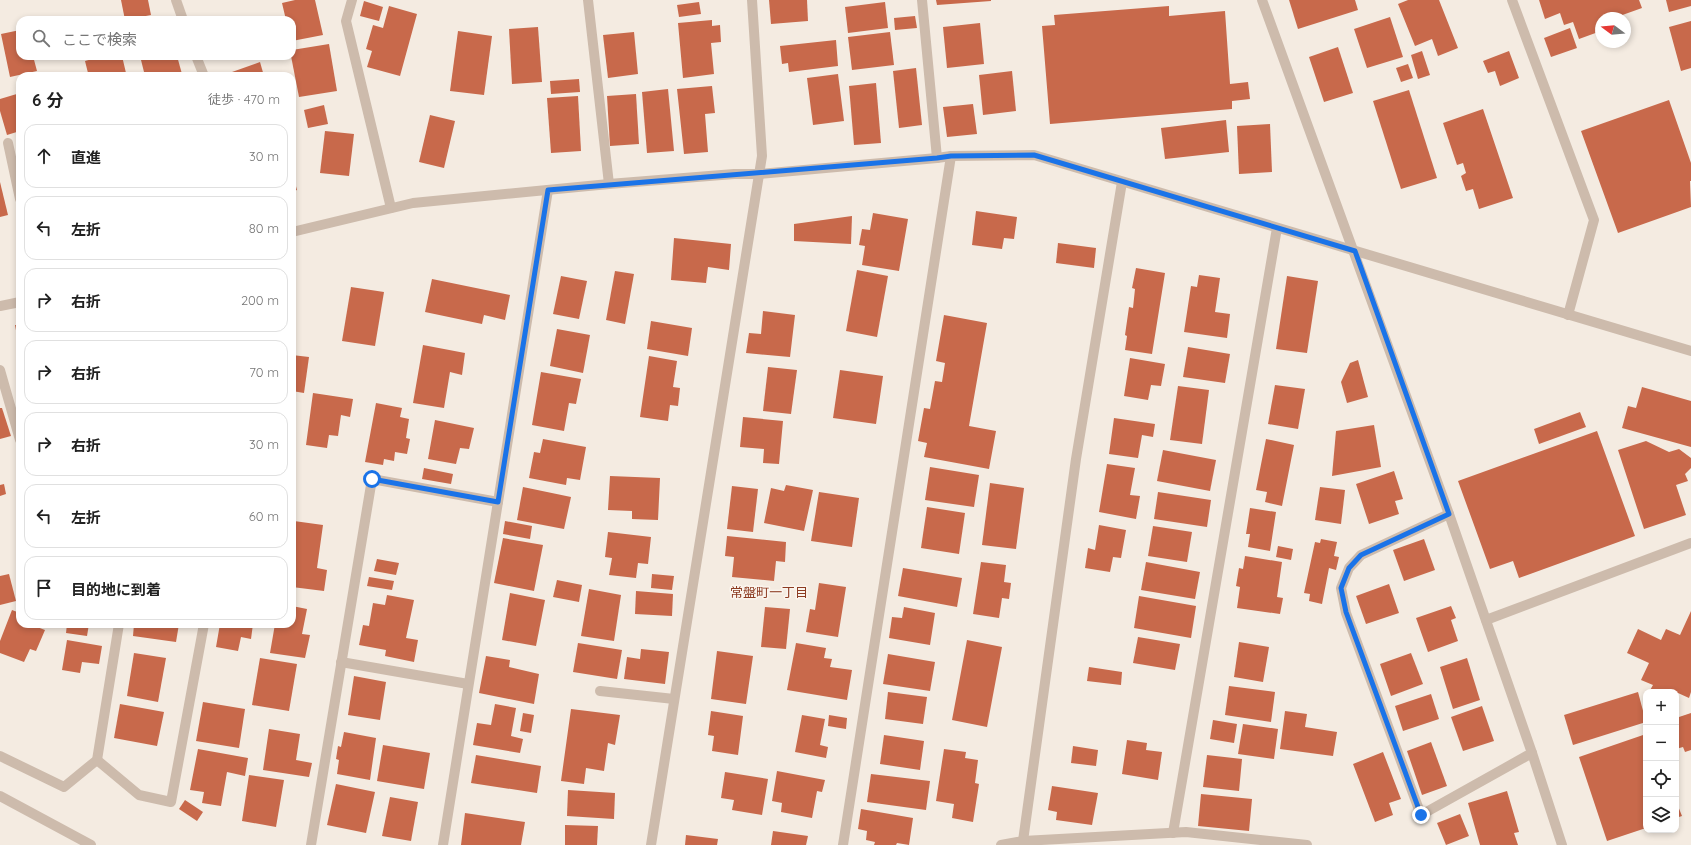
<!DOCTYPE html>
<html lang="ja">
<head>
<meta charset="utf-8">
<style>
	:root { --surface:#fff; --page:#f6f6f6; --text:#222; --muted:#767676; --line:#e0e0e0 }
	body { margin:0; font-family:Quicksand,"Noto Sans JP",sans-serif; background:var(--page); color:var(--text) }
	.controls { position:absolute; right:12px; bottom:12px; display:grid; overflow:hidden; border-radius:8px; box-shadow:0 2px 6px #0003 }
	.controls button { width:36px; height:36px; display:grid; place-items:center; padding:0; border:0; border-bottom:1px solid var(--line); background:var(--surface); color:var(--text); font:20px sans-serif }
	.compass { position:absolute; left:1595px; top:12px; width:36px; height:36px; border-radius:50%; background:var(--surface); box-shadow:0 2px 6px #0003; rotate:286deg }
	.stop { position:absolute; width:12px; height:12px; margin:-9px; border:3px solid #1a73e8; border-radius:50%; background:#fff }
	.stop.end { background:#1a73e8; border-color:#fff; box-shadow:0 1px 4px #0008 }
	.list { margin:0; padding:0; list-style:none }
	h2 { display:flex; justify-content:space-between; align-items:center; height:52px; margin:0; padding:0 16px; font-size:17px }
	h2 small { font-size:13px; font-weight:400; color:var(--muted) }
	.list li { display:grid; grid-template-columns:26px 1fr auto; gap:12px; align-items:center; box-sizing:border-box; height:64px; margin:0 8px 8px; padding:0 8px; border:1px solid var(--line); border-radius:12px }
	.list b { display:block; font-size:15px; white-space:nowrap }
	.list em { font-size:13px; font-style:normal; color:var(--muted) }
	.icon { flex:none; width:22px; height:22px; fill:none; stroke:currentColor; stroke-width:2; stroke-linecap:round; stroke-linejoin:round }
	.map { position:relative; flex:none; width:1691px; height:845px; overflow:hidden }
	.search { position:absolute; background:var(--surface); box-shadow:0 2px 6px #0003; left:16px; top:16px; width:280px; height:44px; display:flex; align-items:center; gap:10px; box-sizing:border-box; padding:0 14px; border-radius:12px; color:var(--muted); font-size:15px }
	.panel { position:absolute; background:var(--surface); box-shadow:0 2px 6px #0003; left:16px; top:72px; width:280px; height:556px; border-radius:12px }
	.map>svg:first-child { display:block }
</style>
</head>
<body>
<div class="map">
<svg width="1691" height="845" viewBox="0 0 1691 845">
	<rect width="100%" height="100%" fill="#f4ebe1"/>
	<g fill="#c8694b">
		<polygon points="121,0 148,0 151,15 125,20"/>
		<polygon points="295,0 315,0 323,35 292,41 292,20 286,20 282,3"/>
		<polygon points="769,0 807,0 808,21 771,24"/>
		<polygon points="936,0 991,0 991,1 937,5"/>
		<polygon points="1289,0 1355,0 1358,10 1298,29"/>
		<polygon points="1408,0 1439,0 1458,48 1438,56 1432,39 1415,46 1398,4"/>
		<polygon points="1539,0 1639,0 1642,8 1614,18 1601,18 1601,31 1579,39 1573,22 1564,25 1560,13 1545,19"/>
		<polygon points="1666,0 1691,0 1691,6 1669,12"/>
		<polygon points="364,1 383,7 379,21 360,16"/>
		<polygon points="699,2 701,14 679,17 677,5"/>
		<polygon points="885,2 888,28 848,33 845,7"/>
		<polygon points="389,6 417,14 400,76 367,67 372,51 366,49 373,25 383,28"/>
		<polygon points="1169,6 1169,16 1225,11 1230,84 1248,82 1250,99 1232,101 1232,109 1050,124 1042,26 1055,25 1054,15"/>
		<polygon points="915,16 917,28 895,30 894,18"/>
		<polygon points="1390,17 1403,57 1367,68 1354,29"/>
		<polygon points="712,20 712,26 720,25 721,42 711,43 714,74 683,78 678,23"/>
		<polygon points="1691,21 1691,68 1681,71 1669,27"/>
		<polygon points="980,23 984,64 947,68 943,27"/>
		<polygon points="538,27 542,82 512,84 509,29"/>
		<polygon points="1570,28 1577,48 1551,57 1544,38"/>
		<polygon points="20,30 20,56 33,56 37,71 10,77 1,34"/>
		<polygon points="458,31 492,36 484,95 450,91"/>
		<polygon points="634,32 638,74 608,78 603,35"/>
		<polygon points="890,32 894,65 852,70 848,37"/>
		<polygon points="836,40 838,66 789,72 788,63 782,64 780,46"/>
		<polygon points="329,44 337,91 299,97 291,56 292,50"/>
		<polygon points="1338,47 1353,93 1324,102 1309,57"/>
		<polygon points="1422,51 1430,75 1418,79 1411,55"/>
		<polygon points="1509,51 1519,78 1500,86 1495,71 1488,73 1483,61"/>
		<polygon points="103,56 122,56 126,73 115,76 81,76 81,75 88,73 85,61"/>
		<polygon points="140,56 177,56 182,74 176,76 145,76"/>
		<polygon points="260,62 264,76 233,76 232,72"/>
		<polygon points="1408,64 1413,78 1401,82 1396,68"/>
		<polygon points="916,68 922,125 899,128 893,71"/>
		<polygon points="1012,71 1016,111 983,115 979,75"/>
		<polygon points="838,74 844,121 813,125 807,78"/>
		<polygon points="579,79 580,92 551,94 550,81"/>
		<polygon points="876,83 881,143 854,145 849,86"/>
		<polygon points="712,86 715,113 705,114 708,152 684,154 677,89"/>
		<polygon points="668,89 674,151 647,153 642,92"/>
		<polygon points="1409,90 1437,178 1401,189 1373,101"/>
		<polygon points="20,93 20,131 7,135 0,111 0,99"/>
		<polygon points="636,94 639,144 610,146 607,96"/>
		<polygon points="578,96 581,151 551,153 547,98"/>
		<polygon points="1669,100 1691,163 1691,181 1690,181 1691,207 1618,233 1581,131"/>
		<polygon points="973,104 977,134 947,137 943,107"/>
		<polygon points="324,105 328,124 308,128 304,110"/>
		<polygon points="1483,109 1513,198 1479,209 1473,189 1466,191 1461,176 1466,173 1463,163 1457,165 1443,123"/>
		<polygon points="430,115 455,121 444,168 419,162"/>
		<polygon points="1226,120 1229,152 1165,159 1161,128"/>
		<polygon points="1270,124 1272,172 1239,174 1237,126"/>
		<polygon points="325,131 354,134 349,176 320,173"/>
		<polygon points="292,172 297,190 292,192"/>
		<polygon points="0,182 8,215 0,217"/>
		<polygon points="976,211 1017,217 1014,239 1004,238 1002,249 972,245"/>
		<polygon points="873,213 908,219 899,271 862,265 865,246 859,245 862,229 870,230"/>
		<polygon points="852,216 851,244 794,241 794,224"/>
		<polygon points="674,238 731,244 729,270 708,267 706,283 671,280"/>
		<polygon points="1058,243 1096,248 1094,268 1056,263"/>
		<polygon points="1136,268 1165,273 1152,354 1125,350 1127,336 1125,335 1129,307 1133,308 1135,289 1132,288"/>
		<polygon points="857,270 888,276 877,337 846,331"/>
		<polygon points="615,271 634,274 625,324 606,320"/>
		<polygon points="1199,275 1220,278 1215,312 1230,314 1227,338 1184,332 1191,286 1197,287"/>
		<polygon points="561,276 587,281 579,319 553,314"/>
		<polygon points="1287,276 1318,281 1307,353 1276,349"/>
		<polygon points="432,279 510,295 505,320 484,315 482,324 425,312"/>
		<polygon points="351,287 384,292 375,346 342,341"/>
		<polygon points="763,311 795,315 790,357 746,353 749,333 761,334"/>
		<polygon points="944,315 987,323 969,426 996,431 989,469 924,457 927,443 918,441 924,408 930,409 935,381 942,382 945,363 936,361"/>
		<polygon points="651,321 692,328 688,356 647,349"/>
		<polygon points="15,325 20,325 20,341 18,341"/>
		<polygon points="557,329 590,335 583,373 550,366"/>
		<polygon points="423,345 465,353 462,375 450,372 444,408 413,403"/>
		<polygon points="20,347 20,362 19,362 16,348"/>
		<polygon points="1188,347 1230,354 1225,383 1183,377"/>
		<polygon points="292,355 309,357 304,393 292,391"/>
		<polygon points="649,356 677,361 673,387 680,388 678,406 670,405 668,421 640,417"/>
		<polygon points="1130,358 1165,364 1161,386 1151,385 1148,400 1124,396"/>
		<polygon points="1358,360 1368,397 1347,403 1341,382 1350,363"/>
		<polygon points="768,367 797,370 791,414 763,411"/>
		<polygon points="840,370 883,376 876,424 833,418"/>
		<polygon points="541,372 581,379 576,404 569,403 564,431 532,425"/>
		<polygon points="1275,385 1305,389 1298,429 1268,424"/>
		<polygon points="1178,386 1209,390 1202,444 1170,440"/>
		<polygon points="1642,387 1691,401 1691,447 1622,428 1628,406 1636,408"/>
		<polygon points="313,393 353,399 350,417 341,415 338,436 329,435 327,448 306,445"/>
		<polygon points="376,403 402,408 400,417 409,419 406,438 410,439 407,454 395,452 394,461 384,459 383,465 365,462"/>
		<polygon points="0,408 2,408 11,436 0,439"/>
		<polygon points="1580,412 1586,427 1539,444 1534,429"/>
		<polygon points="743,417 783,421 779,464 763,463 764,449 740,447"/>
		<polygon points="1114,418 1155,424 1153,437 1142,435 1138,458 1109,454"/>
		<polygon points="435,420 474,428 469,449 460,448 456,464 428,459"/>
		<polygon points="1374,425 1381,467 1332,476 1336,431"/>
		<polygon points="1597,431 1635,536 1519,578 1513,561 1490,569 1458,481"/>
		<polygon points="543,439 586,447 580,480 567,478 566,485 529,478 534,452 540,453"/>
		<polygon points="1266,439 1294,445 1282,506 1265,502 1267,492 1256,490"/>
		<polygon points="1646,441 1669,452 1679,449 1691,458 1691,468 1685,474 1688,481 1676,485 1686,515 1644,529 1618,450"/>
		<polygon points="1163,450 1216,460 1210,491 1157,481"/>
		<polygon points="1107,464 1135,468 1130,495 1140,496 1136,519 1099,512"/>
		<polygon points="930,467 979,475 974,507 925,500"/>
		<polygon points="424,468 453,474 451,484 422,479"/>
		<polygon points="1394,471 1403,499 1395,501 1399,514 1369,524 1356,484"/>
		<polygon points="610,476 660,478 658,520 632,519 632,511 608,510"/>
		<polygon points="990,483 1024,488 1016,549 982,545"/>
		<polygon points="4,484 6,494 0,496 0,485"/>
		<polygon points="786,485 813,490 804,531 764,523 771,488 784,491"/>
		<polygon points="732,486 758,489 753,532 727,529"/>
		<polygon points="523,487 571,497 564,529 517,520"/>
		<polygon points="1320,487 1345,490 1341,524 1315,520"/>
		<polygon points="819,492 859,498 852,547 811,541"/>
		<polygon points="1158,492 1211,500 1207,527 1154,519"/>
		<polygon points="927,507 965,513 959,554 921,548"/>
		<polygon points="1250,508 1276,512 1270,551 1248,547 1250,534 1246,534"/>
		<polygon points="294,521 323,525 317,568 327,570 324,591 292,587 292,532"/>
		<polygon points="505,521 532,526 530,539 503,534"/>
		<polygon points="1099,525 1126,530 1121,558 1113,557 1110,572 1085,568 1088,548 1095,550"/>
		<polygon points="1153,526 1192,532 1187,562 1148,556"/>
		<polygon points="608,532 651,537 648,564 638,563 636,578 609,575 612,558 605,557"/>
		<polygon points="727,536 786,542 785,562 776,561 774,581 732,577 734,557 725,556"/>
		<polygon points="503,538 543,545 534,591 494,583"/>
		<polygon points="1321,539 1337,542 1334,556 1339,557 1336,570 1329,568 1322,604 1309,601 1310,594 1304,593 1315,542 1320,543"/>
		<polygon points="1424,539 1435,570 1404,581 1393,550"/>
		<polygon points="1278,546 1293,549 1291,560 1276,557"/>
		<polygon points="1245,556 1282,562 1277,597 1283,598 1280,614 1237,608 1240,587 1236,586 1239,568 1243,569"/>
		<polygon points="377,559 399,563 396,575 374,571"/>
		<polygon points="981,562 1006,565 1004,582 1011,583 1009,599 1002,598 999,618 973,614"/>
		<polygon points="1146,562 1200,572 1195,599 1141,590"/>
		<polygon points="903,568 962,578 957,607 898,596"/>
		<polygon points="9,574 16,601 0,605 0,576"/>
		<polygon points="652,574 674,576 672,590 651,588"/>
		<polygon points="369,577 394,581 392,590 367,586"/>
		<polygon points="557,580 582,585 579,602 553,597"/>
		<polygon points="819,583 846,587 838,637 806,632 810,609 815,610"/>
		<polygon points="1389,584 1399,613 1366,624 1356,596"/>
		<polygon points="589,589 621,595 614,641 581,636"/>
		<polygon points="636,591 673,594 672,616 635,614"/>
		<polygon points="510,593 545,600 536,646 502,640"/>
		<polygon points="387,595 414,600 406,638 418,640 414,662 385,656 386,650 359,645 363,625 369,626 373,603 385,605"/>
		<polygon points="1139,596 1196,606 1191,638 1134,628"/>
		<polygon points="292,606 307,609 302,634 310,635 305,658 270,653 275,624 292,624"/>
		<polygon points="1451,606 1456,618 1451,620 1458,641 1428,652 1416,618"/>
		<polygon points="765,607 790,609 786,649 761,647"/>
		<polygon points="904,607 935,613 930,645 889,638 892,617 902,618"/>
		<polygon points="12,610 20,613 20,624 39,624 37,627 45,630 36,651 30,649 24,662 0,653 0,641"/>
		<polygon points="1691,611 1691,692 1689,698 1678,693 1676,697 1676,692 1649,692 1653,685 1641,680 1649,663 1627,653 1638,629 1661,640 1666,629 1680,635"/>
		<polygon points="67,624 89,624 87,636 66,633"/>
		<polygon points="134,624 179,624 176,642 133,636"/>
		<polygon points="220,624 253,624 251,639 241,637 238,651 216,647"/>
		<polygon points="1138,637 1180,644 1175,670 1133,663"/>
		<polygon points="67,640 102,646 99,664 82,662 80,673 62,670"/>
		<polygon points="967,640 1002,647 987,727 952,720"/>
		<polygon points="1239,642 1269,647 1263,682 1234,677"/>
		<polygon points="578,643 622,650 617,679 573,672"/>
		<polygon points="796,643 826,648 824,658 832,659 830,667 852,670 847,700 787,690"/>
		<polygon points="641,649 669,652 665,684 624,679 627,657 640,659"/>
		<polygon points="717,651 753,656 746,704 711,699"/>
		<polygon points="134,653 166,658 158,702 127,696"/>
		<polygon points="1411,653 1423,684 1391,696 1380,664"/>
		<polygon points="888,654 935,662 930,691 883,684"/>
		<polygon points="486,656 510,660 509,667 539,674 534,704 479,693"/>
		<polygon points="260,658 297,664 289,711 252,705"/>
		<polygon points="1467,658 1480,700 1453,709 1440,667"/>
		<polygon points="1089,667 1122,672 1121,685 1087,681"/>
		<polygon points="354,676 386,682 380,720 348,715"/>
		<polygon points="1229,686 1275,692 1271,722 1225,715"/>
		<polygon points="888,692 927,697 923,724 885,719"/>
		<polygon points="1638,692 1646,722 1573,745 1564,715"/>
		<polygon points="1431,694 1439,719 1403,731 1395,706"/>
		<polygon points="203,702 245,709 239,748 196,741"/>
		<polygon points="120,704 164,712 157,746 114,738"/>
		<polygon points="495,704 516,708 511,736 523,739 520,753 473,745 477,723 491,725"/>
		<polygon points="1482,706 1494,741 1463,751 1451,717"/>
		<polygon points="571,709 620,715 615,745 608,743 604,771 586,768 584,784 561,781"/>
		<polygon points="711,711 743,716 738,755 712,751 714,736 708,735"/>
		<polygon points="1285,711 1307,714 1305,727 1337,732 1333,756 1280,749"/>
		<polygon points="523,713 534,715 531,733 520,731"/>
		<polygon points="1691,713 1691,750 1685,752 1683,747 1676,749 1676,718"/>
		<polygon points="802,715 825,719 820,745 828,747 826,758 795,752"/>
		<polygon points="829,715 847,718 846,729 828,726"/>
		<polygon points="1213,720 1237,724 1234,743 1210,739"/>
		<polygon points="1243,724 1278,729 1274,759 1238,754"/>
		<polygon points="269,729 300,734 296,760 312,763 309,777 263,770"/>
		<polygon points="344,732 376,738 370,780 337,774 339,760 336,759 338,746 341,747"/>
		<polygon points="1646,734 1646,828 1607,841 1579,757"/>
		<polygon points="884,735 924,741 920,770 880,764"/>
		<polygon points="1127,740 1147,743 1146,750 1162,752 1158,780 1122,774"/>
		<polygon points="1431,742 1447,786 1422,795 1407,751"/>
		<polygon points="383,745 430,753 424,789 377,781"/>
		<polygon points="1073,746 1098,750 1096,766 1071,763"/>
		<polygon points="198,749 248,758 245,776 227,772 221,806 202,803 204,792 190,790"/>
		<polygon points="944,749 966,752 965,758 978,760 975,783 979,784 973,822 952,818 954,804 936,801"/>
		<polygon points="1383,752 1401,799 1389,803 1393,815 1375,822 1353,764"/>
		<polygon points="476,755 541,766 537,793 471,783"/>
		<polygon points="1207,755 1242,759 1239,791 1203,787"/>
		<polygon points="777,771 825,780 822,792 817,791 812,818 781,812 782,803 772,801"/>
		<polygon points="725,772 768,779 762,815 732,810 734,800 721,798"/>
		<polygon points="871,774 930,781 926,810 867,802"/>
		<polygon points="249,775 284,780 276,827 242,821"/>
		<polygon points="336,784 375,792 366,833 327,825"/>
		<polygon points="1052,786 1098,793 1092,825 1056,820 1057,812 1048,810"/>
		<polygon points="568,790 615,793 614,819 567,816"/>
		<polygon points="1507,791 1519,832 1514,833 1518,845 1480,845 1468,803"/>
		<polygon points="1201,794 1252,799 1249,831 1198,826"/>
		<polygon points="390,797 418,802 411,841 382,836"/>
		<polygon points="185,800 203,812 197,821 179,809"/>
		<polygon points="1676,801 1682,816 1676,818"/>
		<polygon points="861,809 913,818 909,845 897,843 896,845 874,845 875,842 866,840 867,831 858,829"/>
		<polygon points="465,813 525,822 521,845 461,845"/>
		<polygon points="1460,814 1469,836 1446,845 1437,823"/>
		<polygon points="565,825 598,826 597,845 565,845"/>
		<polygon points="773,831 808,836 806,845 771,845"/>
		<polygon points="686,835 718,839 717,845 685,845"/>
	</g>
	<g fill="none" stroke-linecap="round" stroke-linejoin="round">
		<g stroke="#cdbbac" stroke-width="10">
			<polyline points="8,143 20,199"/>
			<polyline points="600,691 674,699"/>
			<polyline points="0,796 91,845"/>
			<polyline points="1001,845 1023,841 1186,832 1307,845"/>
		</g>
		<g stroke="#cdbbac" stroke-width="10">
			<polyline points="176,0 183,20"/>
			<polyline points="352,0 346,21 391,208"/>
			<polyline points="588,0 609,184"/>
			<polyline points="922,0 937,158"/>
			<polyline points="1262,0 1449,514 1532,753 1562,845"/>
			<polyline points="1512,0 1594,220 1568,315"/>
			<polyline points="196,56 204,76"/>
			<polyline points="292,232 413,203 609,184 734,174 759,174 937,158 951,156 1034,155 1691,351"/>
			<polyline points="0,306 20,302"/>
			<polyline points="0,370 20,440"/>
			<polyline points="1449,514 1361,555 1349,568 1341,588 1346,613 1421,815 1532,753"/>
			<polyline points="1486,620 1691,543"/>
			<polyline points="341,662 468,684"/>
			<polyline points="0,756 64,787 97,760 119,624"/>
			<polyline points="97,760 139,795 171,802 204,624"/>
			<polyline points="1173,833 1277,228"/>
			<polyline points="1023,841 1076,459 1122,182"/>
			<polyline points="311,845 372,479 498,502"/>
			<polyline points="443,845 548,190"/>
			<polyline points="651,845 762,156 752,0"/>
			<polyline points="843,845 951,156"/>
		</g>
	</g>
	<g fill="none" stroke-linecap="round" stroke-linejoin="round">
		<polyline stroke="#1a73e8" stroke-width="5" points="372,479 498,502 548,190 937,158 951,156 1034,155 1355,251 1449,514 1361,555 1349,568 1341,588 1346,612 1421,815"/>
	</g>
	<g text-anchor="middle" stroke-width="3" stroke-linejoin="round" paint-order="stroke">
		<g font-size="13" fill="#8c3b22" stroke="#fbf5ee">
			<text x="769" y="597">常盤町一丁目</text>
		</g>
	</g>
</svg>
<div class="controls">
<button>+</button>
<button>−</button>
<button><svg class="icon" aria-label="locate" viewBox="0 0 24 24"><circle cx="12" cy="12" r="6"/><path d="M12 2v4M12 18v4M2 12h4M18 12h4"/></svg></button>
<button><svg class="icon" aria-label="layers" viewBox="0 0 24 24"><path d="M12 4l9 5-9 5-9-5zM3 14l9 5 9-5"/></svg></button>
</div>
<svg class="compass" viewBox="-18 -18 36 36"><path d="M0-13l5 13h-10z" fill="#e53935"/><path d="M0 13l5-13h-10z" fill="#767676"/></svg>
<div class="stop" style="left:372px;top:479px"></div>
<div class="stop end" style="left:1421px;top:815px"></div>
<div class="search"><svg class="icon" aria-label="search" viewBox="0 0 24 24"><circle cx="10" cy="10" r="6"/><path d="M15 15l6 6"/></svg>ここで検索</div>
<section class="panel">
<h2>6 分<small>徒歩 · 470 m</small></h2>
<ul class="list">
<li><svg class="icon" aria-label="ahead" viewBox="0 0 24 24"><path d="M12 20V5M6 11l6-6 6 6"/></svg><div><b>直進</b></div><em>30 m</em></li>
<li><svg class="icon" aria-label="left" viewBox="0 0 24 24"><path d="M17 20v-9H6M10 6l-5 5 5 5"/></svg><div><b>左折</b></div><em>80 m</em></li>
<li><svg class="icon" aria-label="right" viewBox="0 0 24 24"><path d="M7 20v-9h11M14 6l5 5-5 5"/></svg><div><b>右折</b></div><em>200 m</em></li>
<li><svg class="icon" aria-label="right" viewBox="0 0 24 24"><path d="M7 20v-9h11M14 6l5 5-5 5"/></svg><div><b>右折</b></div><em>70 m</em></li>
<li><svg class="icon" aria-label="right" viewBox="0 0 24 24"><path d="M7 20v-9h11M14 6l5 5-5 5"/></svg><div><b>右折</b></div><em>30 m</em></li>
<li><svg class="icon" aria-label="left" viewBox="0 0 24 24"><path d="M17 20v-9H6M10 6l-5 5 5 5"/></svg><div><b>左折</b></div><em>60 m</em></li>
<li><svg class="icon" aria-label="arrive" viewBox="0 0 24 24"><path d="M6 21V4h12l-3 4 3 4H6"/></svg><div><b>目的地に到着</b></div></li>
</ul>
</section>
</div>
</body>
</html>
